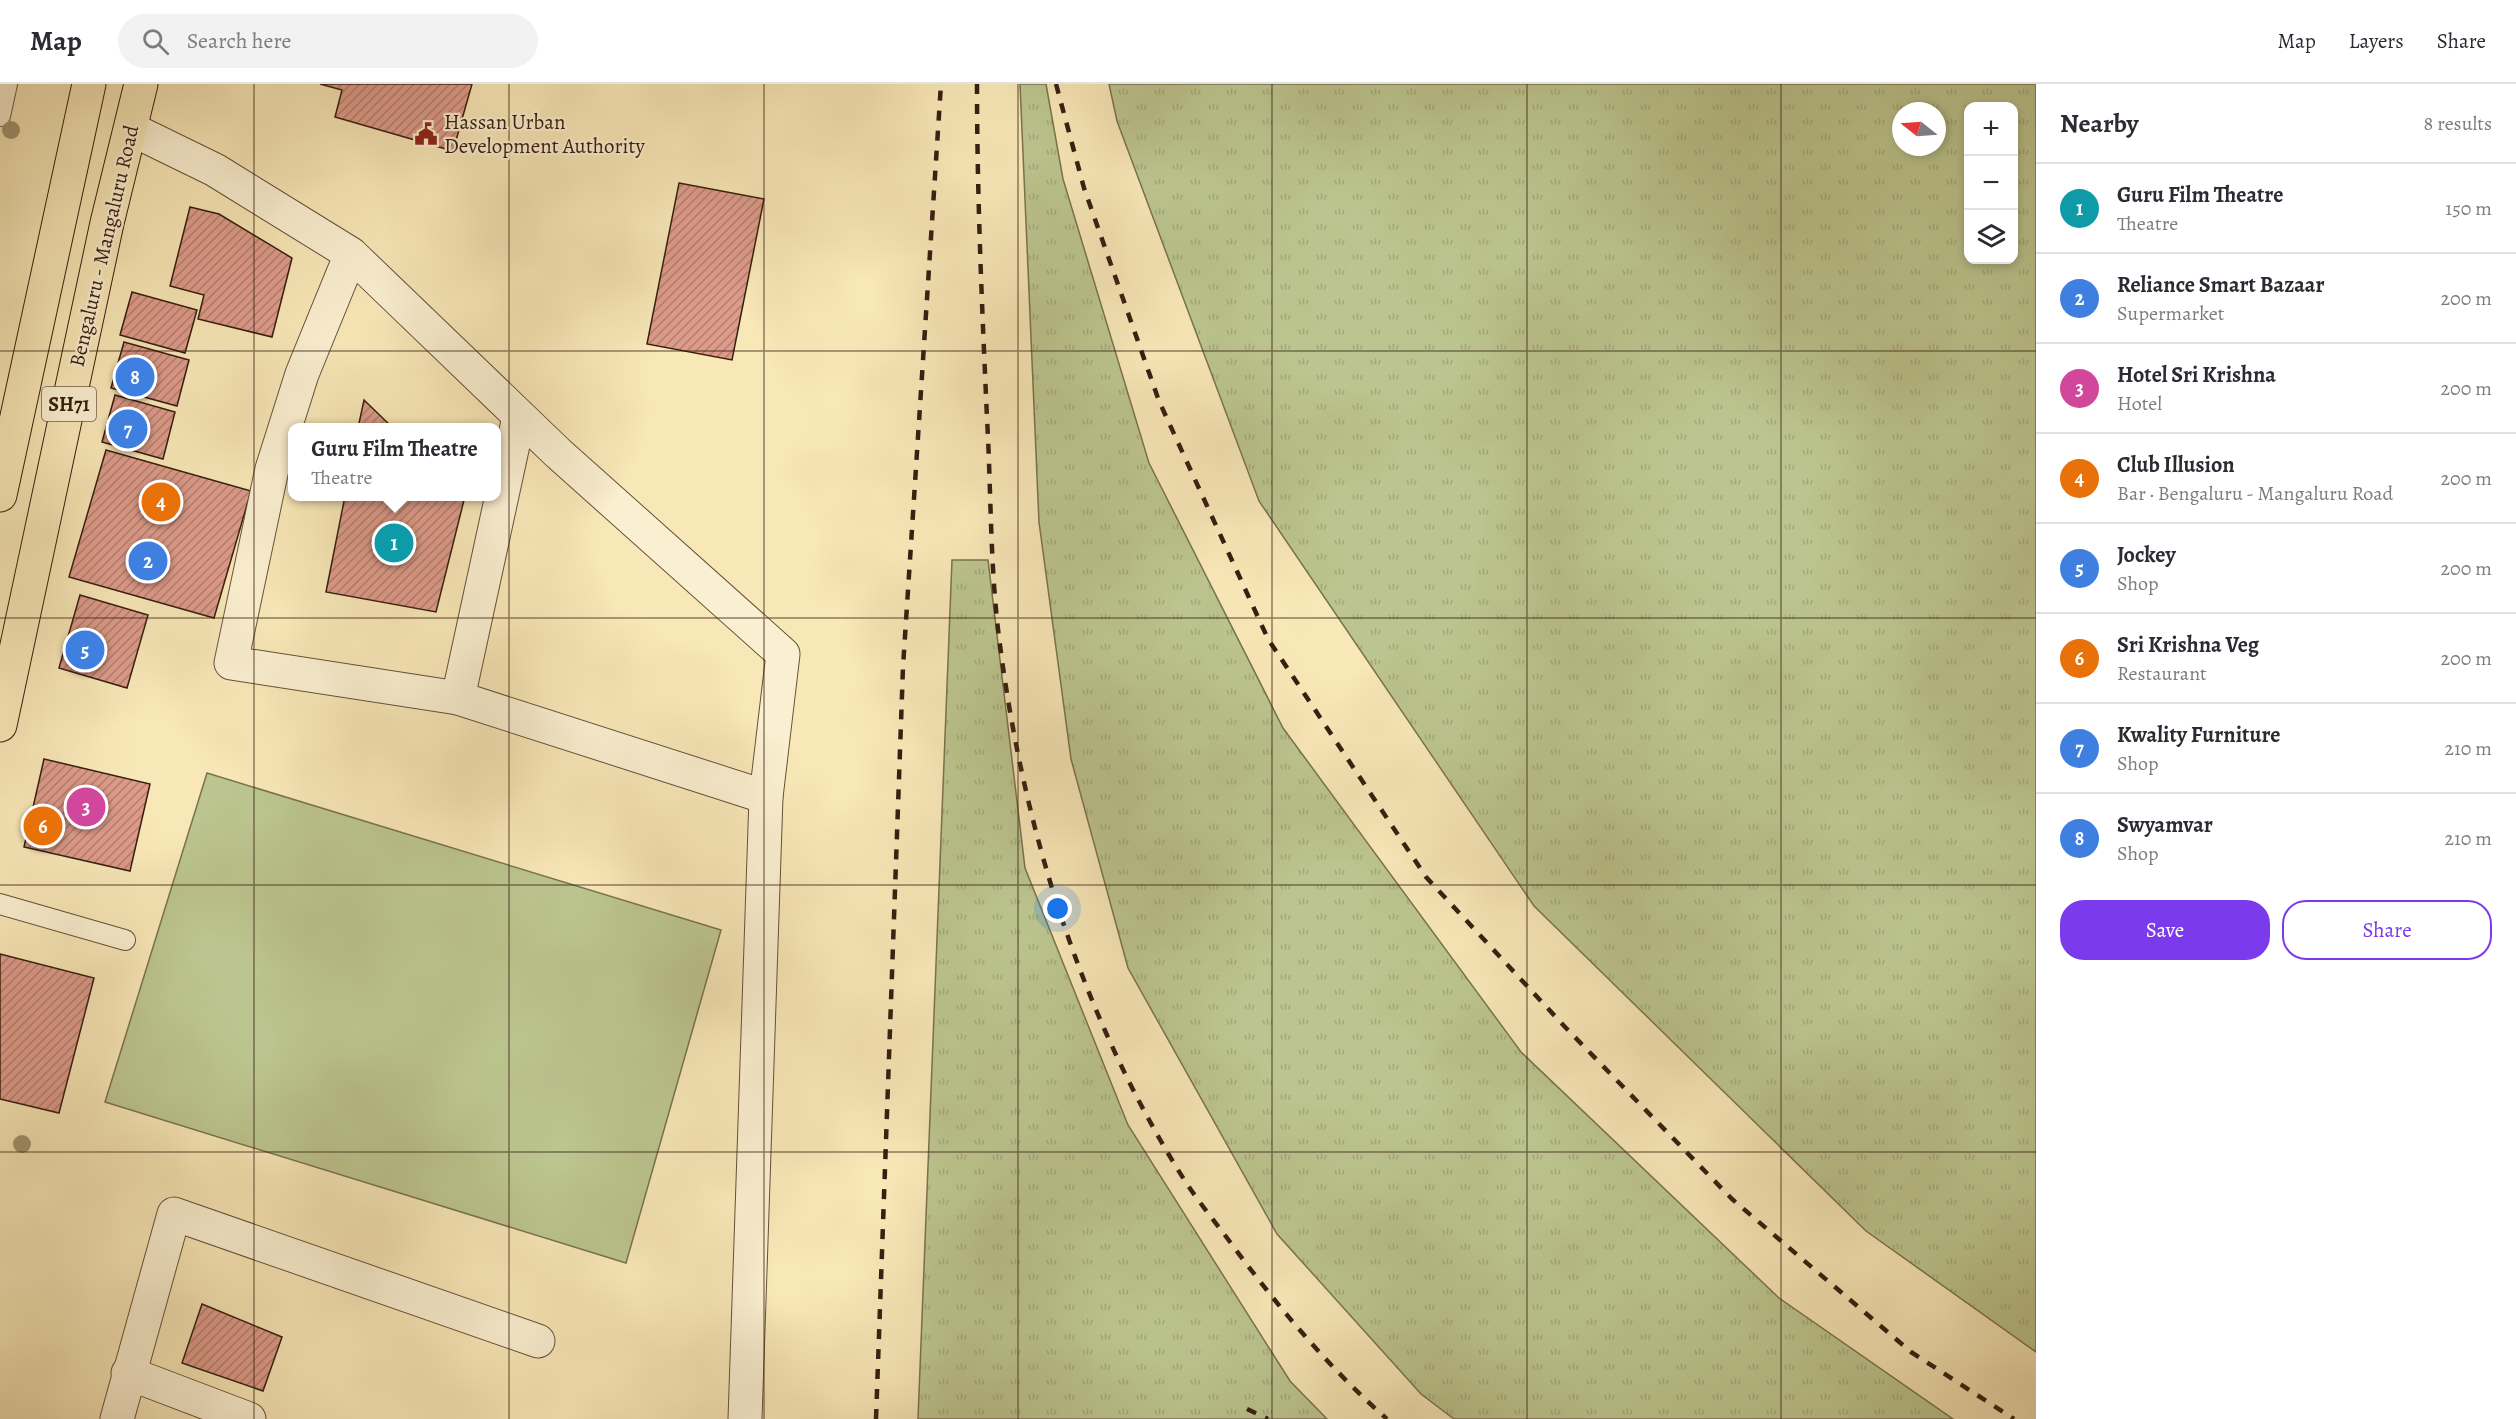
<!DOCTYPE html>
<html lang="en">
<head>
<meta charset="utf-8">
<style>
	:root { --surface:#fff; --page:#f2f2f3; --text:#2b2b33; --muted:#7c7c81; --line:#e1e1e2; --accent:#7c3aed }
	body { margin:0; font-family:Alegreya,serif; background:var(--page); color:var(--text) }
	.controls { position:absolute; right:18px; top:18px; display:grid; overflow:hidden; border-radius:12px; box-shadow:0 3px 9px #0003 }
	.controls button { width:54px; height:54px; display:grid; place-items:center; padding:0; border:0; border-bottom:2px solid var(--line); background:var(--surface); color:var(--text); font:30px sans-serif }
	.compass { position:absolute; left:1892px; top:18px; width:54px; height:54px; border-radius:50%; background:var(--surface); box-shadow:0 3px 9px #0003; rotate:287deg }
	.you { position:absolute; left:1058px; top:825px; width:21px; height:21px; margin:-15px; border:4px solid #fff; border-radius:50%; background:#1a73e8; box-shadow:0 0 0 9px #1a73e833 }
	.badge { display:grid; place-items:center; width:39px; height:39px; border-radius:50%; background:var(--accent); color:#fff; font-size:20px; font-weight:700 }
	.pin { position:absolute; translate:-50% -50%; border:3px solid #fff; box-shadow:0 2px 6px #0006 }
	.popup { position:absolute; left:288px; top:339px; width:213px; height:78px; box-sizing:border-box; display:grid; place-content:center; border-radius:12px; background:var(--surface); filter:drop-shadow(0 2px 4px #0005); font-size:20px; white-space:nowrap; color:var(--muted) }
	.popup b { font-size:22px; color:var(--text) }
	.popup::after { content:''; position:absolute; left:50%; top:100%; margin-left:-12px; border:12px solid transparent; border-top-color:var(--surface) }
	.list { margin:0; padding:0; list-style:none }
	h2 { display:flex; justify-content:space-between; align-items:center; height:78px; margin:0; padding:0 24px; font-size:26px }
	h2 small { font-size:20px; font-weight:400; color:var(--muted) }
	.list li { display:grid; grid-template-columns:39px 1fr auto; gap:18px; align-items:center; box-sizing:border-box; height:90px; padding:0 24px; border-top:2px solid var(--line) }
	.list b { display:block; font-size:22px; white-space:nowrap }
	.list p { margin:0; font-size:20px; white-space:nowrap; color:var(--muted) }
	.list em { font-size:20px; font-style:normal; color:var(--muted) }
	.actions { display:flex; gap:12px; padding:18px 24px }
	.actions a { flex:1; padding:14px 0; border:2px solid var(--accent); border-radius:24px; text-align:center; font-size:21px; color:var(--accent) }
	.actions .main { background:var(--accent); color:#fff }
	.icon { flex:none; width:33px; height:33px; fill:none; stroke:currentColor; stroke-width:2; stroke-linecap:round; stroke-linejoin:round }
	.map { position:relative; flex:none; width:2036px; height:1335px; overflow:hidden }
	header { display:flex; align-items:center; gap:36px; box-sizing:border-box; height:84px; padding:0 30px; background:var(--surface); border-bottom:2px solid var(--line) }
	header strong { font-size:28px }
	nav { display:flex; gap:33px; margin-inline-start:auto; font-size:21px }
	.search { width:420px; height:54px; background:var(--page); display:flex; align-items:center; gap:15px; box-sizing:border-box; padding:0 21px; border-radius:33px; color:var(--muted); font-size:22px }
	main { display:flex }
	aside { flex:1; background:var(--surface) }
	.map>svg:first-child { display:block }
</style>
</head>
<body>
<header>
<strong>Map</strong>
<div class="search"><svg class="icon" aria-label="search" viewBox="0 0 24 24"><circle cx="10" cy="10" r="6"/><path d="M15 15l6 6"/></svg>Search here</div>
<nav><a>Map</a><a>Layers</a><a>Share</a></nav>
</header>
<main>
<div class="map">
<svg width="2036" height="1335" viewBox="0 0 2036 1335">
	<defs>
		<pattern id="grass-tufts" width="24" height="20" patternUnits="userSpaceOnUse" patternTransform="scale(1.5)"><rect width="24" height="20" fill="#bcc58f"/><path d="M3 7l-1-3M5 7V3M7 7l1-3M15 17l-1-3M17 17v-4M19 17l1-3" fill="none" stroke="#a2a97a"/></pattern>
		<pattern id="building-hatch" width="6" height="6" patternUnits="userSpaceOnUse" patternTransform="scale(1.5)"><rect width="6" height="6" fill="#dd9b8a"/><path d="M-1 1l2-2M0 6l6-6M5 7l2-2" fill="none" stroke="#b47e6f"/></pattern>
	</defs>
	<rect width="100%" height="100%" fill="#f8e7b7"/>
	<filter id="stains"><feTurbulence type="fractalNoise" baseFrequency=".00333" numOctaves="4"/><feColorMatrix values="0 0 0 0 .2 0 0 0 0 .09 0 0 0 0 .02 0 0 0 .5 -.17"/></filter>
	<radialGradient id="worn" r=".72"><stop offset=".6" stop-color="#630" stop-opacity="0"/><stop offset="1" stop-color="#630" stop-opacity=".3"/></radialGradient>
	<g fill="url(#grass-tufts)" stroke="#79724f" stroke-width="1.5" fill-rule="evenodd">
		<polygon points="1020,0 1046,0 1063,95 1149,379 1283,644 1521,968 1779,1214 1953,1335 1454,1335 1421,1310 1277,1150 1128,884 1071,675 1039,438"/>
		<path d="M1109,0H2036V1268L1866,1147L1534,822L1259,417L1117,37ZM1968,22H2014V176H1968ZM1901,27H1937V63H1901Z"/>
		<polygon points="952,476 988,476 1025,784 1128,1041 1290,1297 1327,1335 918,1335"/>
	</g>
	<polygon fill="#bcc58f" stroke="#79724f" stroke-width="1.5" points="207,689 721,846 626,1179 105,1018"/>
	<g fill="url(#building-hatch)" stroke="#361e0f" stroke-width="1.5">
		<polygon points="320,0 472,0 453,67 335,33 342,6"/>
		<polygon points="679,99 764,115 732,276 647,260"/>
		<polygon points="190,123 219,130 292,174 272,253 198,235 204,211 170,202"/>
		<polygon points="132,208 197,226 185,269 120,251"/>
		<polygon points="124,258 189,276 177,322 111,304"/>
		<polygon points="115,311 175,328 163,375 102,358"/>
		<polygon points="364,316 393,344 358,344"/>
		<polygon points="106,366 251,407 214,534 69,493"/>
		<polygon points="345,412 465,412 436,528 326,508"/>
		<polygon points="80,511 148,531 127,604 59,584"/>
		<polygon points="44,675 150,700 130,787 24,763"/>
		<polygon points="0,870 94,894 59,1029 0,1015"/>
		<polygon points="202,1220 282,1253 263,1307 182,1279"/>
	</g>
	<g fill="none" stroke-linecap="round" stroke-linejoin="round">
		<g stroke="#665039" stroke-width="22">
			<g id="service">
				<polyline points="0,32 7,0"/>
				<polyline points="0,820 125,856"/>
			</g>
		</g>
		<g stroke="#665039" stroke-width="35">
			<g id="minor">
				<polyline points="131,45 215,86 351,170 558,369 783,570 766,713 458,614 231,579 272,385 302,290 351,170"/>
				<polyline points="458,614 519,333"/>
				<polyline points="128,1289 249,1335"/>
				<polyline points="117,1335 174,1130 538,1257"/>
				<polyline points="745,1335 766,713"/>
			</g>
		</g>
		<g stroke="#361e0f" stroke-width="35">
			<g id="primary">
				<polyline points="0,411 89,0"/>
				<polyline points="0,641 107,139 141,0"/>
			</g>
		</g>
		<use href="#service" stroke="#faefd0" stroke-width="20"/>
		<use href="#minor" stroke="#faefd0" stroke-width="33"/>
		<use href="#primary" stroke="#f8e7b7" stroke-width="33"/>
		<g stroke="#361e0f" stroke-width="4.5" stroke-dasharray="10 10" stroke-linecap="butt">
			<path d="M977,0C977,112 982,223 987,334C991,404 990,475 998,545C1021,739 1080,931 1185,1097C1200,1120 1217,1140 1233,1162C1279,1224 1329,1284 1387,1335"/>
			<polyline points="1056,0 1084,104 1159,317 1268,555 1426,793 1566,944 1732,1115 1911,1268 2014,1335"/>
			<polyline points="1247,1325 1268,1335"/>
			<polyline points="876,1335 903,583 941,0"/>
		</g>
	</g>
	<g fill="#a39470">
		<circle cx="11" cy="46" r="9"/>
		<circle cx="22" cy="1060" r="9"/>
	</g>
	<path fill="none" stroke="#361e0f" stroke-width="1.5" stroke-opacity="0.55" d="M254,0V1335M509,0V1335M764,0V1335M1018,0V1335M1272,0V1335M1527,0V1335M1781,0V1335M0,267H2036M0,534H2036M0,801H2036M0,1068H2036"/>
	<defs>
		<g id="civic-bare" transform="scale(1.8)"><path d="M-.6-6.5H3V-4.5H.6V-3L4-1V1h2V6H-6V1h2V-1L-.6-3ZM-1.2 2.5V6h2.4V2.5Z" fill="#8f2418" stroke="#faefd0" stroke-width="2.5" paint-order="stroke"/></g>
	</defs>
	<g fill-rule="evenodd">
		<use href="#civic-bare" x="426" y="50"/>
	</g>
	<g text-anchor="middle" stroke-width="4.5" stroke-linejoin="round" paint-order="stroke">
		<rect fill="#faefd0" stroke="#715d49" stroke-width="1.5" x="42" y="303" width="54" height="34" rx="4.5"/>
		<g font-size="20" font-weight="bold" fill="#361e0f">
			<text x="69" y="327">SH71</text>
		</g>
		<g font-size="21" fill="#361e0f" stroke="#faefd0" text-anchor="start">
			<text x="444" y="45">Hassan Urban<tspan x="444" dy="24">Development Authority</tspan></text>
		</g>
		<g font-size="21" fill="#361e0f" stroke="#faefd0">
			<text transform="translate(104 162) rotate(-77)" y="7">Bengaluru - Mangaluru Road</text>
		</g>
	</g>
	<rect width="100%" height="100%" filter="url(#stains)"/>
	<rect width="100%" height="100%" fill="url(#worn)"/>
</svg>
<div class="controls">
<button>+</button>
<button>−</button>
<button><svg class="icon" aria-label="layers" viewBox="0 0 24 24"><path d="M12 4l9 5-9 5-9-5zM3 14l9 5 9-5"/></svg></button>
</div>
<svg class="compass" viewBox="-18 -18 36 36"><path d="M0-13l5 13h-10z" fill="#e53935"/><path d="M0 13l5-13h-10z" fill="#7c7c81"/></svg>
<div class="you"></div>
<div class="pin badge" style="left:394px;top:459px;background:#0f9aa8">1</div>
<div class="popup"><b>Guru Film Theatre</b>Theatre</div>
<div class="pin badge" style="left:148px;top:477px;background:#3f7fe0">2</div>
<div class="pin badge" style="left:86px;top:723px;background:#d1479c">3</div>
<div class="pin badge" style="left:161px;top:418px;background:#e8710a">4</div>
<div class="pin badge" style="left:85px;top:566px;background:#3f7fe0">5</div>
<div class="pin badge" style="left:43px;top:742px;background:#e8710a">6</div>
<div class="pin badge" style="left:128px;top:345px;background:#3f7fe0">7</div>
<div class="pin badge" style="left:135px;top:293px;background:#3f7fe0">8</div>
</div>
<aside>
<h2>Nearby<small>8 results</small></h2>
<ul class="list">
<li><span class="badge" style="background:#0f9aa8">1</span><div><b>Guru Film Theatre</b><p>Theatre</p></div><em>150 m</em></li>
<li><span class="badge" style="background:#3f7fe0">2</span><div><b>Reliance Smart Bazaar</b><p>Supermarket</p></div><em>200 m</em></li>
<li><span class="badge" style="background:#d1479c">3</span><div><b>Hotel Sri Krishna</b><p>Hotel</p></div><em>200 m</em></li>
<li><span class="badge" style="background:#e8710a">4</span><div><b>Club Illusion</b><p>Bar · Bengaluru - Mangaluru Road</p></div><em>200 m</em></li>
<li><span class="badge" style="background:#3f7fe0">5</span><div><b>Jockey</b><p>Shop</p></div><em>200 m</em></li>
<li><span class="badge" style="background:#e8710a">6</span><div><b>Sri Krishna Veg</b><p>Restaurant</p></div><em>200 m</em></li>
<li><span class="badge" style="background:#3f7fe0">7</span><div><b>Kwality Furniture</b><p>Shop</p></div><em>210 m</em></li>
<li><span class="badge" style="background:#3f7fe0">8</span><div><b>Swyamvar</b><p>Shop</p></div><em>210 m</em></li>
</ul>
<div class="actions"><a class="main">Save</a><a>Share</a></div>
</aside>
</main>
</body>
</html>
